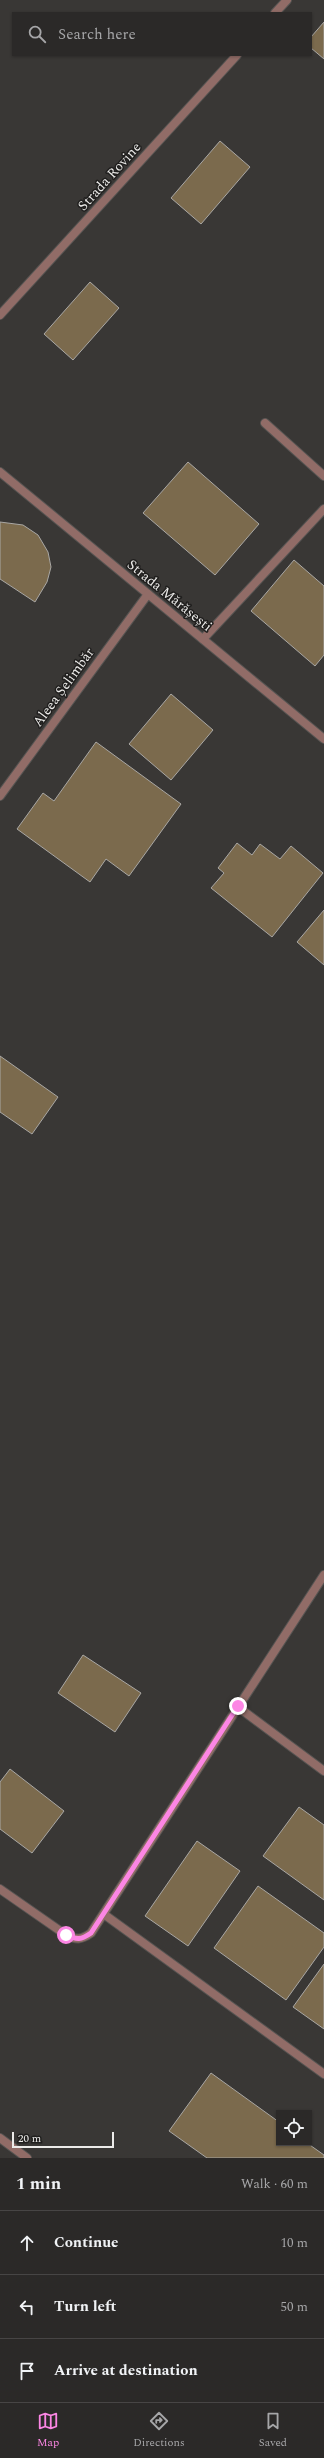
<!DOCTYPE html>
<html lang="en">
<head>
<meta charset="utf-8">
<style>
	:root { --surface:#2b2928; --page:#333130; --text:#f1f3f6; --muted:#a6a6a8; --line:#474545; --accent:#fc86e4 }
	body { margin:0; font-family:Spectral,serif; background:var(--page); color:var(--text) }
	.controls { position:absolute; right:12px; bottom:12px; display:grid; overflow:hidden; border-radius:0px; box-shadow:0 1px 3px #0004 }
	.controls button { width:36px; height:36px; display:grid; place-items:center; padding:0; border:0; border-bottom:1px solid var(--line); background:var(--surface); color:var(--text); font:20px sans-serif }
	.scale { position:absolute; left:12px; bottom:10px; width:102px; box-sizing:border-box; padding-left:4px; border:2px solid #ecebe9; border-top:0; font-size:11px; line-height:14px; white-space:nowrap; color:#ecebe9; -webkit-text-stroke:3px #201f1e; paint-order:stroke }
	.stop { position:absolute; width:12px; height:12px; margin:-9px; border:3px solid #fc86e4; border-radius:50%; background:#fff }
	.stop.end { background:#fc86e4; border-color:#fff; box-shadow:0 1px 4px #0008 }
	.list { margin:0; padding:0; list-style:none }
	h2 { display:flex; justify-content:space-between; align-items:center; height:52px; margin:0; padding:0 16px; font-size:17px }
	h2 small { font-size:13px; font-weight:400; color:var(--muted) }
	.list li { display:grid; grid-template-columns:26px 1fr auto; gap:12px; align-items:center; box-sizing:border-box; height:64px; padding:0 16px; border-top:1px solid var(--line) }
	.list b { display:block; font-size:15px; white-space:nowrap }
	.list em { font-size:13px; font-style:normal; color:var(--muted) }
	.icon { flex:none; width:22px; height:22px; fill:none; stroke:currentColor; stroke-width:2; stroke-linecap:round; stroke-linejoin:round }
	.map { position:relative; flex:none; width:324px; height:2158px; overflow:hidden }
	.search { position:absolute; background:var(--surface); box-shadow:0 1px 3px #0004; left:12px; right:12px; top:12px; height:44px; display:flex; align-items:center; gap:10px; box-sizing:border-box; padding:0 14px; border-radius:0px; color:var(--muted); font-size:15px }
	.sheet { height:244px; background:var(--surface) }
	nav { display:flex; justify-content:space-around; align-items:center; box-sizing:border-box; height:56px; border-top:1px solid var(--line); background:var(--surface); font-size:11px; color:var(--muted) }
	nav a { display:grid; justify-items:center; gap:2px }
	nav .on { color:var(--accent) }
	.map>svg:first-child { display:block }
</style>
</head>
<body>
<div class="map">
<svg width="324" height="2158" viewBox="0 0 324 2158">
	<rect width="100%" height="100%" fill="#393735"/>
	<g fill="#7b6a4d" stroke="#a9a7a4">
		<polygon points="324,22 324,59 311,48 311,37"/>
		<polygon points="220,141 250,167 201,224 171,198"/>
		<polygon points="90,282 119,308 73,360 44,334"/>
		<polygon points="188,462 259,524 215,575 143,513"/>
		<polygon points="0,522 23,525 38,535 48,552 51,567 47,582 35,602 0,579"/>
		<polygon points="294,560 324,586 324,655 315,666 251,611"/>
		<polygon points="171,694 213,730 171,780 129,744"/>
		<polygon points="96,742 181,804 129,876 106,859 90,882 17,829 43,793 54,801"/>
		<polygon points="237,843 252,855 260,844 280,859 291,846 323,873 272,937 211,888 224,873 218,868"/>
		<polygon points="324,910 324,965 297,942"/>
		<polygon points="0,1056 58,1097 32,1134 0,1112"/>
		<polygon points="83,1655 141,1693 115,1732 58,1693"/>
		<polygon points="10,1769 64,1811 32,1853 0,1829 0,1782"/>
		<polygon points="299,1807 324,1825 324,1900 263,1856"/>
		<polygon points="197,1841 240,1871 188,1946 145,1916"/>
		<polygon points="258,1886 324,1933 324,1947 286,2000 214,1948"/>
		<polygon points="324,1964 324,2029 293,2007"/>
		<polygon points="211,2073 279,2122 279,2143 307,2143 324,2155 324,2158 207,2158 169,2131"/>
	</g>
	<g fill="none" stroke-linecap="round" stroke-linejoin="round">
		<g stroke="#565452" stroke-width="10">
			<g id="lane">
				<polyline points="265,423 324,476"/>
				<polyline points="203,639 324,509"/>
				<polyline points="238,1707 324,1771"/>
			</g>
		</g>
		<g stroke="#565452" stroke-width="10">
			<g id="street">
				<polyline points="275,13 287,0"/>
				<polyline points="0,315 237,55"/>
				<polyline points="0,472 324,739"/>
				<polyline points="0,796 148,594"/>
				<path d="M0,1889L66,1935C76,1940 81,1940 91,1933L324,1575"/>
				<polyline points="105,1915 324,2074"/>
				<polyline points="0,2138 27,2158"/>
			</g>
		</g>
		<use href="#lane" stroke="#916c67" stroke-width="8"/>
		<use href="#street" stroke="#916c67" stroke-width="8"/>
	</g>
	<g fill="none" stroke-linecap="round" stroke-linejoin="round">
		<path stroke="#fc86e4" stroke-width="5" d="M66,1935C77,1940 81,1940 91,1933L238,1706"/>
	</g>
	<g text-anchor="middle" stroke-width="3" stroke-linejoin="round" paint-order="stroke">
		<g font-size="14" fill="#ecebe9" stroke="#201f1e">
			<text transform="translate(109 176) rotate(-48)" y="5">Strada Rovine</text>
			<text transform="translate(170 595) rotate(39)" y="5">Strada Mărășești</text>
			<text transform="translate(63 687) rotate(-54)" y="5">Aleea Șelimbăr</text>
		</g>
	</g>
</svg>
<div class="controls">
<button><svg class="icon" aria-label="locate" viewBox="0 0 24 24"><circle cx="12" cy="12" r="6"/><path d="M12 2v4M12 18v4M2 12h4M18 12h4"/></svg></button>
</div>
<div class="scale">20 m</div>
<div class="stop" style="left:66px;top:1935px"></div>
<div class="stop end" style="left:238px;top:1706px"></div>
<div class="search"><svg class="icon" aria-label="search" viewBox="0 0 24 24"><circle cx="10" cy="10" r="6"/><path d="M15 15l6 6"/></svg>Search here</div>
</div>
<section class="sheet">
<h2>1 min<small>Walk · 60 m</small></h2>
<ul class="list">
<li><svg class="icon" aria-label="ahead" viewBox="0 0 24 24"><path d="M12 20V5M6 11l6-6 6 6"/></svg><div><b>Continue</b></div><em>10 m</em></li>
<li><svg class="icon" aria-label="left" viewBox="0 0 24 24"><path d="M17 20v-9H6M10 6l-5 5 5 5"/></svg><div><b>Turn left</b></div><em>50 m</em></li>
<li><svg class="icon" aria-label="arrive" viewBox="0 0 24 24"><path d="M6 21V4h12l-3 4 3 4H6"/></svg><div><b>Arrive at destination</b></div></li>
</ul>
</section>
<nav>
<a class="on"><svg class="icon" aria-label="map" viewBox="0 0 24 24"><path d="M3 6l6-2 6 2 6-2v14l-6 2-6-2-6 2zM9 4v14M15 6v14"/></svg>Map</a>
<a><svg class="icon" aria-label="directions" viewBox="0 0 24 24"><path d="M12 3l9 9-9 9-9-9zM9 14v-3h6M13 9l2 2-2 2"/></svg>Directions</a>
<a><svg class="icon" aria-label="saved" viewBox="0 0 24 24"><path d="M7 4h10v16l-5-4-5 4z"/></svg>Saved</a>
</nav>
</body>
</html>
